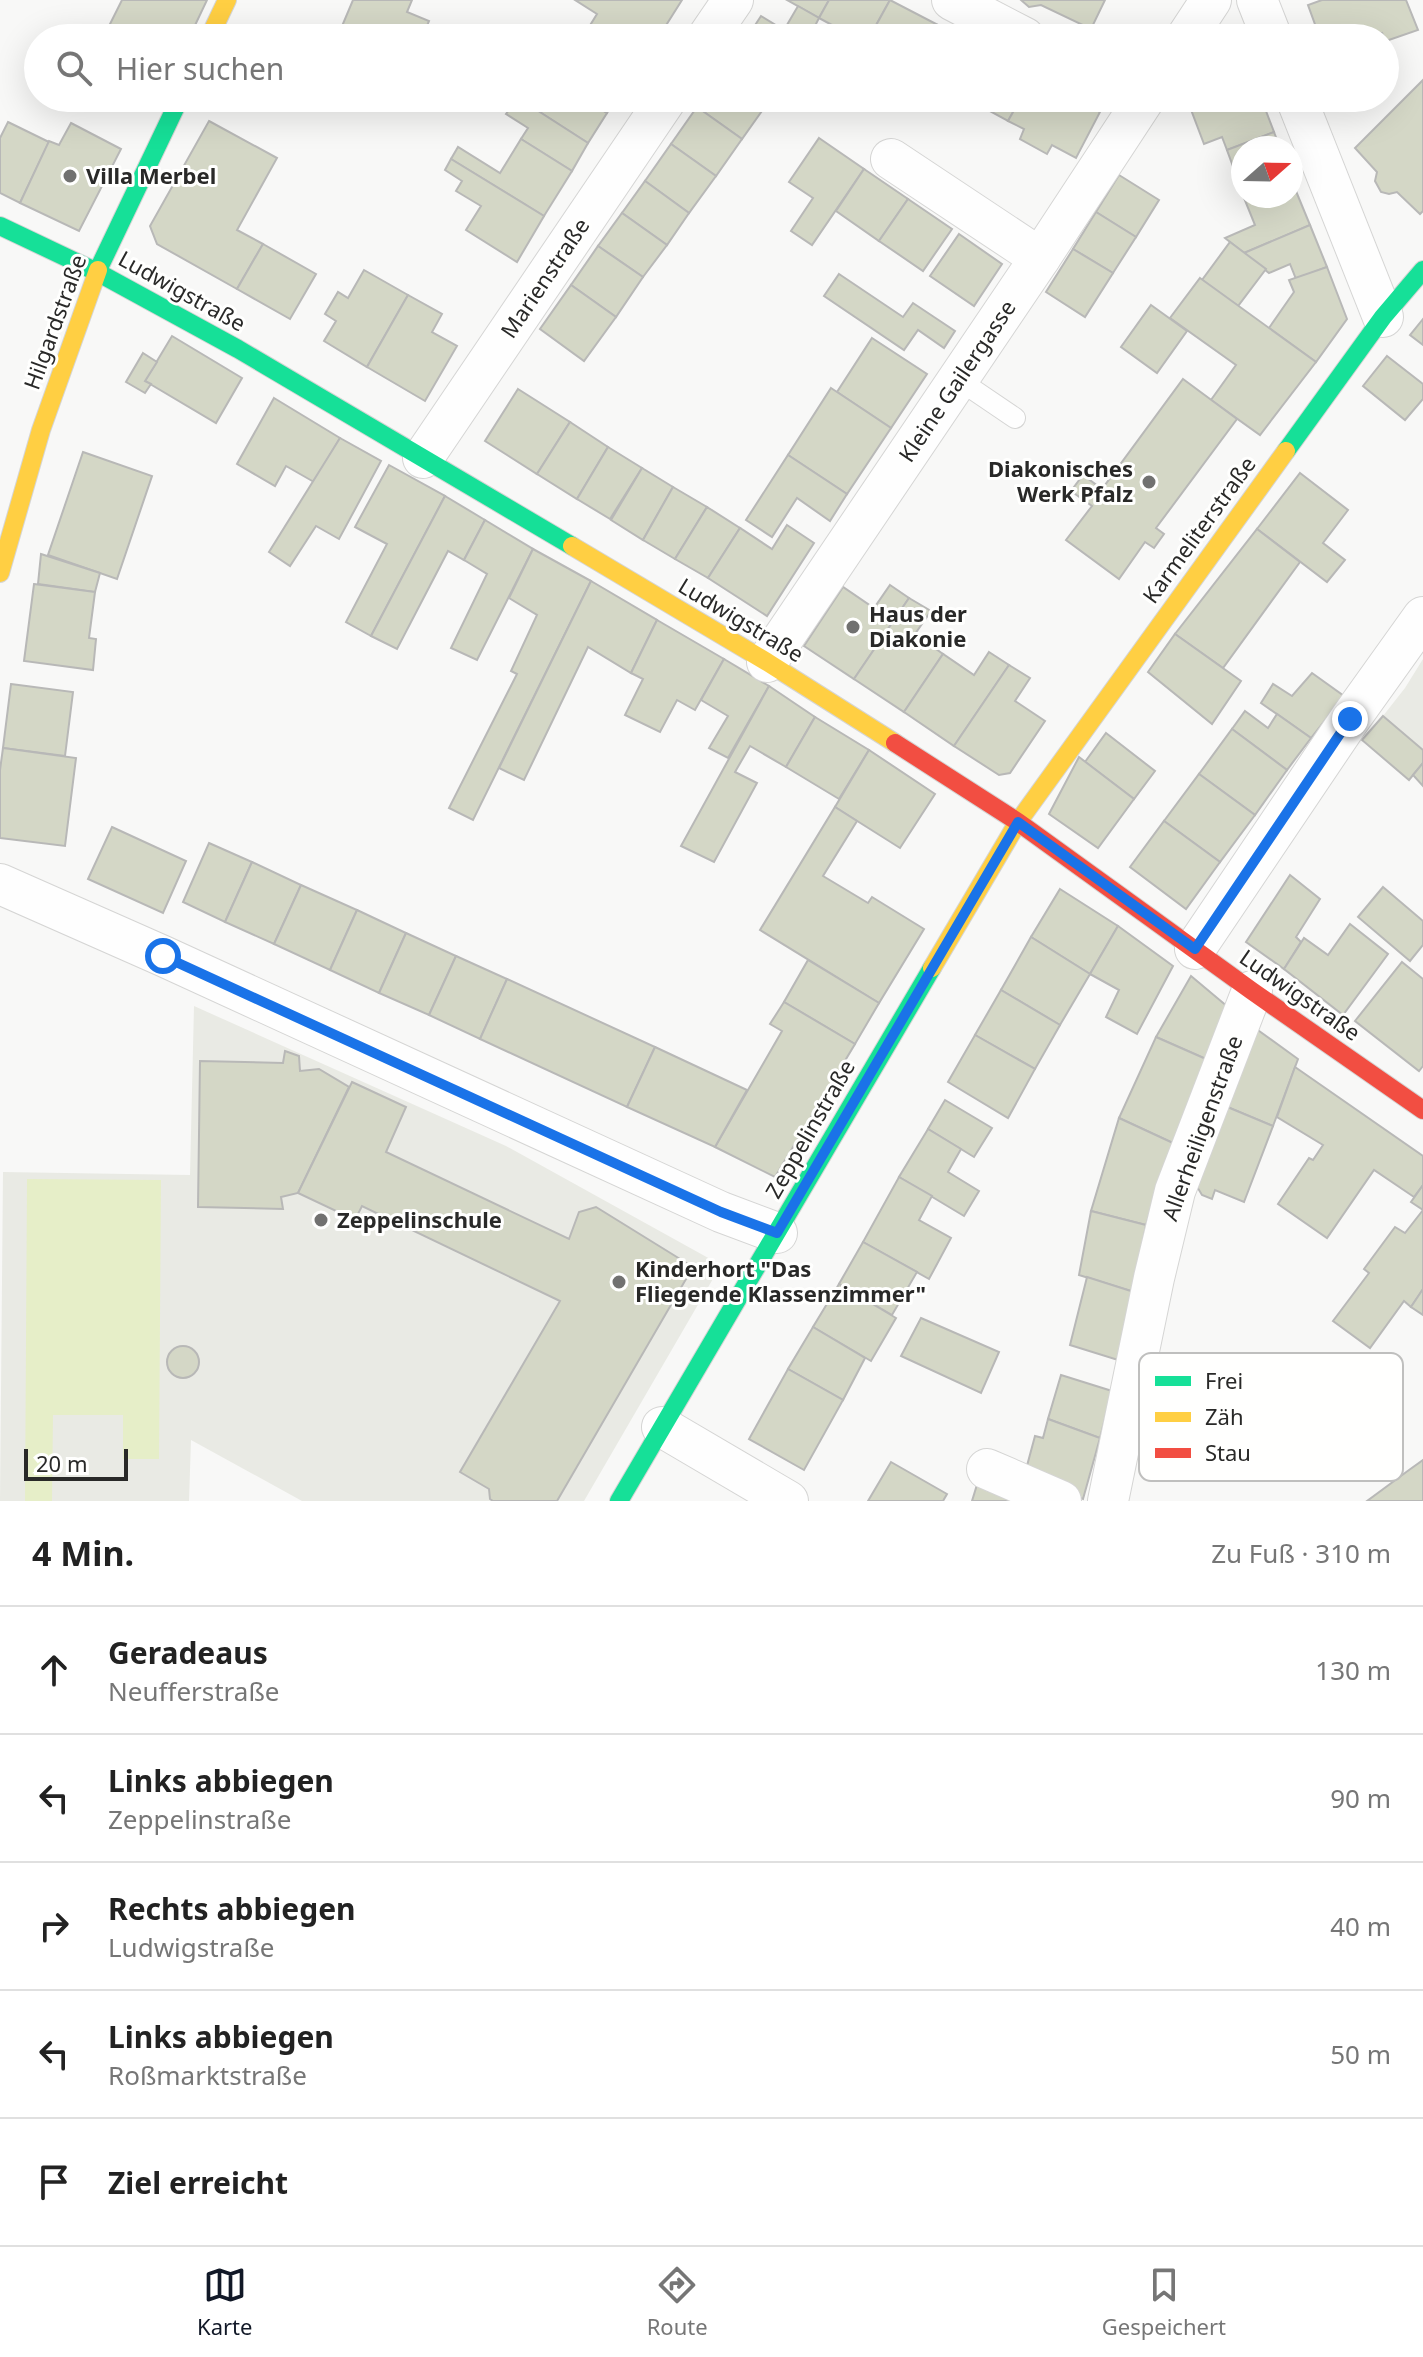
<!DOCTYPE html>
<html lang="de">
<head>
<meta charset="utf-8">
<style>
	:root { --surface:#fff; --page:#f2f2f2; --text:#222; --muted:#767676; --line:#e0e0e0; --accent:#111827 }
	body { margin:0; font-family:"Noto Sans",sans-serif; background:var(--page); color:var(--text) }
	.compass { position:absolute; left:1231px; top:136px; width:72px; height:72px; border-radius:50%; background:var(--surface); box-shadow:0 8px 32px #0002; rotate:70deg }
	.scale { position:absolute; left:24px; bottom:20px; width:104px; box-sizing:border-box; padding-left:8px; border:4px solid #292928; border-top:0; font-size:22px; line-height:28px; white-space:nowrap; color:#292928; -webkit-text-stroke:6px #fffffe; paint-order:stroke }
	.stop { position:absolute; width:24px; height:24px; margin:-18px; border:6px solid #1a73e8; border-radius:50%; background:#fff }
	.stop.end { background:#1a73e8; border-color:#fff; box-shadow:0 2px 8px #0008 }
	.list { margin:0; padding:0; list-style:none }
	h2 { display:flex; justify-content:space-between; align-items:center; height:104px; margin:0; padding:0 32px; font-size:34px }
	h2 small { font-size:26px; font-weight:400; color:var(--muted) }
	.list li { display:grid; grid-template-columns:52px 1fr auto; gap:24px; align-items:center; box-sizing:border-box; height:128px; padding:0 32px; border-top:2px solid var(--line) }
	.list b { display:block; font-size:30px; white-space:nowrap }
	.list p { margin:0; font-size:26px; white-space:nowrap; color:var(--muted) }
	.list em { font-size:26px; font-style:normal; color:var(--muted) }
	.icon { flex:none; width:44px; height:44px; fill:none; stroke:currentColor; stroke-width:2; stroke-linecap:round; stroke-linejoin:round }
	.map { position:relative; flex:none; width:1423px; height:1501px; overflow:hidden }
	.search { position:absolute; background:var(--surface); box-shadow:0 8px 32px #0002; left:24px; right:24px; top:24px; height:88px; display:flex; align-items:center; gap:20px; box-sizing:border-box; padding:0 28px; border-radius:44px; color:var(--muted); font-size:30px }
	.sheet { height:744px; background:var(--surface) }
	nav { display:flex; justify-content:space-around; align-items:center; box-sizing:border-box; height:112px; border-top:2px solid var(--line); background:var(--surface); font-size:22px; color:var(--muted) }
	nav a { display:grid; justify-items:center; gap:4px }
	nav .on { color:var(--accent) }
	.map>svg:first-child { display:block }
</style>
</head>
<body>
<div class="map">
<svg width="1423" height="1501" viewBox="0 0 1423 1501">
	<rect width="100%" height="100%" fill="#f8f8f7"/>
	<g fill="#e9eae4">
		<polygon points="1423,659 1423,750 1383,716 1405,688"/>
		<polygon points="194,1006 506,1146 721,1265 584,1501 302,1501 191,1440 189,1501 0,1501 3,1172 190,1175"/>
	</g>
	<polygon fill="#e6eec8" points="27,1179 161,1180 159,1459 123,1459 123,1415 53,1415 52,1501 25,1501"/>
	<g fill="#d4d7c6" stroke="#b8b8b7" stroke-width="2">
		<polygon points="122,0 207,0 189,38 134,38 109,26"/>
		<polygon points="353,0 412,0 407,12 429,21 422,38 337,38"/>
		<polygon points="575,0 682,0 658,38 605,38 589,27 597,14"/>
		<polygon points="787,0 829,0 819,18"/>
		<polygon points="829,0 890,0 869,38 856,38 819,18"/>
		<polygon points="890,0 938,25 931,38 869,38"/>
		<polygon points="1021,0 1105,0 1091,29 1041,5 1029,7"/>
		<polygon points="1322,0 1406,0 1418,30 1386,41 1382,33 1370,38 1320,38 1308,5"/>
		<polygon points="798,6 819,18 809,38 758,38 750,33 761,16 784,30"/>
		<polygon points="938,25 963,38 931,38"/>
		<polygon points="589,27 605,38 560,38 566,28 582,37"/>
		<polygon points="1423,80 1423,211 1420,214 1397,192 1389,194 1381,192 1375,181 1377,172 1355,148"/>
		<polygon points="518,98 582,98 607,113 588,143"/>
		<polygon points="518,98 588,143 572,171 521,139 528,128 506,114"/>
		<polygon points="582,98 617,98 607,113"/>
		<polygon points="703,98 750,98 764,108 742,139 697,107"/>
		<polygon points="750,98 771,98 764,108"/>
		<polygon points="966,98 1021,98 1008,121"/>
		<polygon points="1021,98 1074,98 1100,112 1076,158 1052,145 1047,154 1020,139 1024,129 1008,121"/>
		<polygon points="1214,98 1261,98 1274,132 1227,150 1222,137 1204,144 1190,107"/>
		<polygon points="697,107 742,139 716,176 671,144"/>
		<polygon points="209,121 277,158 237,230 263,244 237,289 157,244 150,226"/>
		<polygon points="8,122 49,142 20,203 0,193 0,138"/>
		<polygon points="71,123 121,149 79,231 20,203 49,141 59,145"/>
		<polygon points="1274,132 1280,148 1243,148 1243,194 1227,150"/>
		<polygon points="819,138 864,169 812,245 791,231 813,198 789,182"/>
		<polygon points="521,139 572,171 544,216 451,159 458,147 500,173"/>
		<polygon points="671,144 716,176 689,213 645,181"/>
		<polygon points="451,159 544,216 517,262 466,230 481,206 456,191 462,181 445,170"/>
		<polygon points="864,169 908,199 879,241 836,211"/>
		<polygon points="1119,175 1159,200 1136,237 1096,212"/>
		<polygon points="1291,179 1310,225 1244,253 1225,238 1255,225 1244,198 1291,196"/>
		<polygon points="645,181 689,213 667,245 622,213"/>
		<polygon points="908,199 952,229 923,271 879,241"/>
		<polygon points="1096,212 1136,237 1113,273 1073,249"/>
		<polygon points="622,213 667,245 643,277 598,246"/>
		<polygon points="1310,225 1327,267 1296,279 1290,264 1269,273 1244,253"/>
		<polygon points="959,234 1002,264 974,306 930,276"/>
		<polygon points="1230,242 1266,269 1238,306 1202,280"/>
		<polygon points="263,244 316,274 290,319 237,289"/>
		<polygon points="598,246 643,277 616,317 571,285"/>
		<polygon points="1073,249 1113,273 1085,317 1046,292"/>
		<polygon points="1327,267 1347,319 1316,362 1269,328 1294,292 1289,280"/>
		<polygon points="364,270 408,295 367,367 324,341 336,321 325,314 338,292 348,298"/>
		<polygon points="839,274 903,317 913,303 955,331 944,348 918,330 904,350 824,296"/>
		<polygon points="1200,278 1316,362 1260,435 1211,400 1236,365 1170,318"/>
		<polygon points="571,285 616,317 584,361 540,329"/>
		<polygon points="408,295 442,314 432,332 457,346 425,401 367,367"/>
		<polygon points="1151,305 1187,331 1157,373 1121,347"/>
		<polygon points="1423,319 1423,345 1410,335"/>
		<polygon points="172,336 242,378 216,423 145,381"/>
		<polygon points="872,338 927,374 891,428 837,392"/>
		<polygon points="143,353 157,362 145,381 151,384 145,393 126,382"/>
		<polygon points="1387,356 1423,384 1423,399 1405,420 1363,386"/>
		<polygon points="1183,379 1237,419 1156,528 1164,534 1154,548 1145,542 1119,579 1066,540 1092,506 1071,491 1083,475 1102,489"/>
		<polygon points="831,388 891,428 847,494 788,455"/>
		<polygon points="518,389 570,422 537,474 485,441"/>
		<polygon points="274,398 340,438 314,482 286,466 275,486 237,464"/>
		<polygon points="570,422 608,447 577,499 537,474"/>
		<polygon points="340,438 381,461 339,539 316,526 290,566 269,552"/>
		<polygon points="608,447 642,468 610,519 577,499"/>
		<polygon points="83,452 152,476 117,579 48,555"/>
		<polygon points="788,455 847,494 830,521 797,498 772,537 746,520"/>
		<polygon points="389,465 445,496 371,636 346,622 387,544 355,527"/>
		<polygon points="642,468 673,487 643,540 611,520"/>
		<polygon points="1300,473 1348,510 1323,543 1345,560 1327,582 1257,529"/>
		<polygon points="673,487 707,507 675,559 643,540"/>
		<polygon points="445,496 485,520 464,560 448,551 397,649 371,636"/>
		<polygon points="707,507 740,528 708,578 675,559"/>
		<polygon points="485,520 533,549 477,660 451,648 487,574 464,560"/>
		<polygon points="787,525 814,543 767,616 708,578 740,528 772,549"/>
		<polygon points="1257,529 1300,562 1223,668 1175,634"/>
		<polygon points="533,549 591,581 473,820 449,808 517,674 511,671 537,615 509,598"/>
		<polygon points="41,554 100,573 95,592 38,584"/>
		<polygon points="591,581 657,620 631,673 588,647 524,780 499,768"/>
		<polygon points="34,584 95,592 89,638 96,639 93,670 24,661"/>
		<polygon points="890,585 909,598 854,679 804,646 843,587 874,608"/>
		<polygon points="909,598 931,611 915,634 943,654 904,712 854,679"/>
		<polygon points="657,620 724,659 695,710 677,700 660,732 625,715 643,679 631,673"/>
		<polygon points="1175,634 1241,681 1212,724 1148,672"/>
		<polygon points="989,652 1009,665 954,746 904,712 943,654 974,675"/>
		<polygon points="724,659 769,686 728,758 709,748 728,716 701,700"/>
		<polygon points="1009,665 1030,678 1015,701 1045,721 1010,773 999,775 954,746"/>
		<polygon points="1312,673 1344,696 1311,738 1261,703 1273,684 1292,696"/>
		<polygon points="11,684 73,692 65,756 3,748"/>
		<polygon points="769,686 815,717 786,767 750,746 735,772 757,783 714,862 681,846"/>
		<polygon points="1245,711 1268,728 1277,714 1311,738 1287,770 1232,729"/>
		<polygon points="1383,716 1423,750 1423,763 1409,780 1362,740"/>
		<polygon points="815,717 869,750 839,799 786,767"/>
		<polygon points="1232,729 1287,770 1255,815 1199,774"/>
		<polygon points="1106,733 1155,771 1134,799 1085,762"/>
		<polygon points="3,748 76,758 65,846 0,838 0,770"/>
		<polygon points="869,750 935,794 900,848 835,807"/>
		<polygon points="1079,757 1134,799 1098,848 1049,814"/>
		<polygon points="1423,763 1423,786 1413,775"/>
		<polygon points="1199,774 1255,815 1220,862 1164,821"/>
		<polygon points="835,807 857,821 823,876 868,903 872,897 924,929 879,1003 760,930"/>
		<polygon points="1164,821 1220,862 1186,909 1130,867"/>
		<polygon points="112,827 186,861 163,913 88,879"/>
		<polygon points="209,843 252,862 225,922 183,902"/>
		<polygon points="252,862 301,885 274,944 225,922"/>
		<polygon points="1290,875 1320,899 1296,937 1301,942 1284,969 1246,942"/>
		<polygon points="301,885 357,910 330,970 274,944"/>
		<polygon points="1383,887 1423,921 1423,945 1410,961 1358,917"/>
		<polygon points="1060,889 1118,926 1090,974 1031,937"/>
		<polygon points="357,910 406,933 379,993 330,970"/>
		<polygon points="1350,924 1388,954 1343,1015 1284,969 1304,938 1328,955"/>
		<polygon points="1118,926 1173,966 1137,1034 1106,1017 1119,990 1090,974"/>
		<polygon points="406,933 456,956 429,1015 379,993"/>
		<polygon points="1031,937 1090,974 1060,1025 1001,990"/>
		<polygon points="456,956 507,979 480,1039 429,1015"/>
		<polygon points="808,960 879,1003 855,1044 784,1002"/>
		<polygon points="1402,962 1423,979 1423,1066 1419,1071 1355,1021"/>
		<polygon points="1191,976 1228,1007 1206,1059 1156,1037"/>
		<polygon points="507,979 655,1047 627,1107 480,1039"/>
		<polygon points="1001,990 1060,1025 1035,1069 975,1035"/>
		<polygon points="784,1002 855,1044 775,1177 715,1147 782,1031 770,1024"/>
		<polygon points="1255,1028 1298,1059 1273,1126 1225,1106"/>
		<polygon points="975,1035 1035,1069 1008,1118 948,1082"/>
		<polygon points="1156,1037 1206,1059 1173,1143 1119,1118"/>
		<polygon points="655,1047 747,1090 715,1147 627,1107"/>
		<polygon points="285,1051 299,1056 300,1071 319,1069 349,1087 298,1193 281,1197 283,1209 198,1207 200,1061 283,1063"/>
		<polygon points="1295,1067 1423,1156 1423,1185 1414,1197 1374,1170 1327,1238 1278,1204 1309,1158 1313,1160 1323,1145 1277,1117"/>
		<polygon points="352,1082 406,1107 386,1152 569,1239 579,1212 596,1207 693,1267 557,1501 493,1501 490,1499 489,1489 460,1472 560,1301 362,1206 355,1220 298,1193"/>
		<polygon points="945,1100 992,1128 974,1157 928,1129"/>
		<polygon points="1225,1106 1273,1126 1244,1202 1215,1190 1212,1199 1202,1195 1196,1185"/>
		<polygon points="1119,1118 1173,1143 1146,1225 1091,1211"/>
		<polygon points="928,1129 961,1149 948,1172 979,1191 964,1216 899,1177"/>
		<polygon points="899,1177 932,1196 919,1220 951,1238 929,1279 863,1242"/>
		<polygon points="1423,1185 1423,1289 1411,1307 1404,1301 1370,1348 1333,1321 1369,1273 1364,1269 1395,1227 1405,1233 1423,1210 1411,1202"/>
		<polygon points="1091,1211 1146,1225 1134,1292 1079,1275"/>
		<polygon points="863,1242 917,1272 892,1315 839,1284"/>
		<polygon points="1087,1277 1134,1292 1118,1360 1070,1345"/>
		<polygon points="839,1284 896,1318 871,1361 813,1327"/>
		<polygon points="1423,1289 1423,1315 1411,1307"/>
		<polygon points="921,1318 999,1352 981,1393 901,1356"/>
		<polygon points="813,1327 865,1358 843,1400 788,1369"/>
		<circle cx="183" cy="1362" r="16"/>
		<polygon points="788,1369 843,1400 804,1470 749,1439"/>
		<polygon points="1061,1375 1112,1391 1100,1438 1048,1419"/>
		<polygon points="1048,1419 1100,1438 1083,1499 1024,1477 1035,1436 1043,1438"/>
		<polygon points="1423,1460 1423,1501 1367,1501 1409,1470"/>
		<polygon points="891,1462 947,1494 943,1501 868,1501"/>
		<polygon points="980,1475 1037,1501 972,1501"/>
	</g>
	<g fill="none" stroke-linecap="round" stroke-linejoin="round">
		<g stroke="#d5d5d4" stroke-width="22">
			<polyline id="lane" points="959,380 1015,418"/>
		</g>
		<g stroke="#d5d5d4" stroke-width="42">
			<g id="street">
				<polyline points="952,0 1025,38"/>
				<polyline points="1257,0 1272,38"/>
				<polyline points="707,38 733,0"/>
				<polyline points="1186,38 1211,0"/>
				<polyline points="1296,98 1383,317"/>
				<polyline points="891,159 1040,258"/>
				<polyline points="423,458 667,98"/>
				<polyline points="767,662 1040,258 1145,98"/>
				<polyline points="0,884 163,956 721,1212 777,1233"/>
				<polyline points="1195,949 1350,719 1423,617"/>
				<polyline points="662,1427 788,1501"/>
				<polyline points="987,1469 1061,1501"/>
				<polyline points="1108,1501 1154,1278 1175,1191 1252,991"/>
			</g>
		</g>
		<g stroke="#d5d5d4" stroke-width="20">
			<g id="fast">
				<polyline points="0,226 97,272 238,349 572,546"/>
				<polyline points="98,270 180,98"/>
				<polyline points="1286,451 1383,317 1423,270"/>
				<polyline points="619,1501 932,968"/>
			</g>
		</g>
		<g stroke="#d5d5d4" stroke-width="20">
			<g id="slow">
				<polyline points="209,38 227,0"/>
				<polyline points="572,546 767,662 895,743"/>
				<polyline points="0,573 41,430 98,270"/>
				<polyline points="932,968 1018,822 1286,451"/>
			</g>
		</g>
		<g stroke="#d5d5d4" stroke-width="20">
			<polyline id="jam" points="895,743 1018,822 1252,991 1423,1110"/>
		</g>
		<use href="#lane" stroke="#fefefe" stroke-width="20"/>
		<use href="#street" stroke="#fefefe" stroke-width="40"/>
		<use href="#fast" stroke="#16e098" stroke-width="18"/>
		<use href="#slow" stroke="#ffcf43" stroke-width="18"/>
		<use href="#jam" stroke="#f24e42" stroke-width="18"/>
	</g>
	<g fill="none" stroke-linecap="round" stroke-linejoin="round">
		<polyline stroke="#1a73e8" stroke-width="10" points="163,956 721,1212 777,1233 1018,822 1195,949 1350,719"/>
	</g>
	<g fill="#717170" stroke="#fffffe" stroke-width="3">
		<circle cx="70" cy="176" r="8"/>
		<circle cx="1149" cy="482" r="8"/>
		<circle cx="853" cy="627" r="8"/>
		<circle cx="321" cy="1220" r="8"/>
		<circle cx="619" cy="1282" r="8"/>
	</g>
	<g text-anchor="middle" stroke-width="6" stroke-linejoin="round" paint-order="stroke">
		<g font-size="22" font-weight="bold" fill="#292928" stroke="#fffffe" text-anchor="start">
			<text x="86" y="184">Villa Merbel</text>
			<text x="1133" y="477" text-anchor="end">Diakonisches<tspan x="1133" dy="25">Werk Pfalz</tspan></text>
			<text x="869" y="622">Haus der<tspan x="869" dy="25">Diakonie</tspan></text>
			<text x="337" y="1228">Zeppelinschule</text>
			<text x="635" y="1277">Kinderhort "Das<tspan x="635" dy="25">Fliegende Klassenzimmer"</tspan></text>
		</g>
		<g font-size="22" fill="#292928" stroke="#fffffe">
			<text transform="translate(545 278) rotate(-56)" y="8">Marienstraße</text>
			<text transform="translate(182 291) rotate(29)" y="8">Ludwigstraße</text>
			<text transform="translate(55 322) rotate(-70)" y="8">Hilgardstraße</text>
			<text transform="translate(957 381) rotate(-56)" y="8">Kleine Gailergasse</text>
			<text transform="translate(1199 530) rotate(-54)" y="8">Karmeliterstraße</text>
			<text transform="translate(741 620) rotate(31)" y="8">Ludwigstraße</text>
			<text transform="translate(1300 995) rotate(35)" y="8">Ludwigstraße</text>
			<text transform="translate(1202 1128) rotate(-70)" y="8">Allerheiligenstraße</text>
			<text transform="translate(810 1129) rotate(-60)" y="8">Zeppelinstraße</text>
		</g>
	</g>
	<rect x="1139" y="1353" width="264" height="128" rx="12" fill="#fffffe" stroke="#bfbfbe" stroke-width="2"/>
	<rect x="1155" y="1376" width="36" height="10" fill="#16e098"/>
	<rect x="1155" y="1412" width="36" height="10" fill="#ffcf43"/>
	<rect x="1155" y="1448" width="36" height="10" fill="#f24e42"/>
	<g font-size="22" fill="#292928">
		<text x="1205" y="1389">Frei</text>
		<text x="1205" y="1425">Zäh</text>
		<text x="1205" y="1461">Stau</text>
	</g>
</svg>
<svg class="compass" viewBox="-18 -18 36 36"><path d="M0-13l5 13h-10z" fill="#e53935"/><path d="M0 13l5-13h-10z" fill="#767676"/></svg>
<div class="scale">20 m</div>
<div class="stop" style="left:163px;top:956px"></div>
<div class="stop end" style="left:1350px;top:719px"></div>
<div class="search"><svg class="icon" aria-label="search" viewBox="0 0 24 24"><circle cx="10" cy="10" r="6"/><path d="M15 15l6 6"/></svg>Hier suchen</div>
</div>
<section class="sheet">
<h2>4 Min.<small>Zu Fuß · 310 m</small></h2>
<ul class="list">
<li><svg class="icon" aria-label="ahead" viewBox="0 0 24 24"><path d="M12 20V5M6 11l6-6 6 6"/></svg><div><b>Geradeaus</b><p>Neufferstraße</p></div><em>130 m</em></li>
<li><svg class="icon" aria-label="left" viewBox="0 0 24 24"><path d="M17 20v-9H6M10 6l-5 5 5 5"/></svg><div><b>Links abbiegen</b><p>Zeppelinstraße</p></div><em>90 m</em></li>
<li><svg class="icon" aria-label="right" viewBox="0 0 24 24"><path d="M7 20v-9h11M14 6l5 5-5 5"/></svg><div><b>Rechts abbiegen</b><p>Ludwigstraße</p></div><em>40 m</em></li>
<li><svg class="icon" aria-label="left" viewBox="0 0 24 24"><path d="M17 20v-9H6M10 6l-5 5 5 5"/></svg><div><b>Links abbiegen</b><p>Roßmarktstraße</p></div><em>50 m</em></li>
<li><svg class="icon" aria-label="arrive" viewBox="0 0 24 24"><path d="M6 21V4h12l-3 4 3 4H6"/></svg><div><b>Ziel erreicht</b></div></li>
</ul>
</section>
<nav>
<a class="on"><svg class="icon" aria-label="map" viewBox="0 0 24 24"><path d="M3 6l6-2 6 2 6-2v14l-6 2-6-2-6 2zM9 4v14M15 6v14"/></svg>Karte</a>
<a><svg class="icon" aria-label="directions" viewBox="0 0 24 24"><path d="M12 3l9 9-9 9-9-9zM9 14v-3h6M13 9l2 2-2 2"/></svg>Route</a>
<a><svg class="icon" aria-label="saved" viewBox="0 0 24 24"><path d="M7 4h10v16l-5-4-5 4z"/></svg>Gespeichert</a>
</nav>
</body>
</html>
